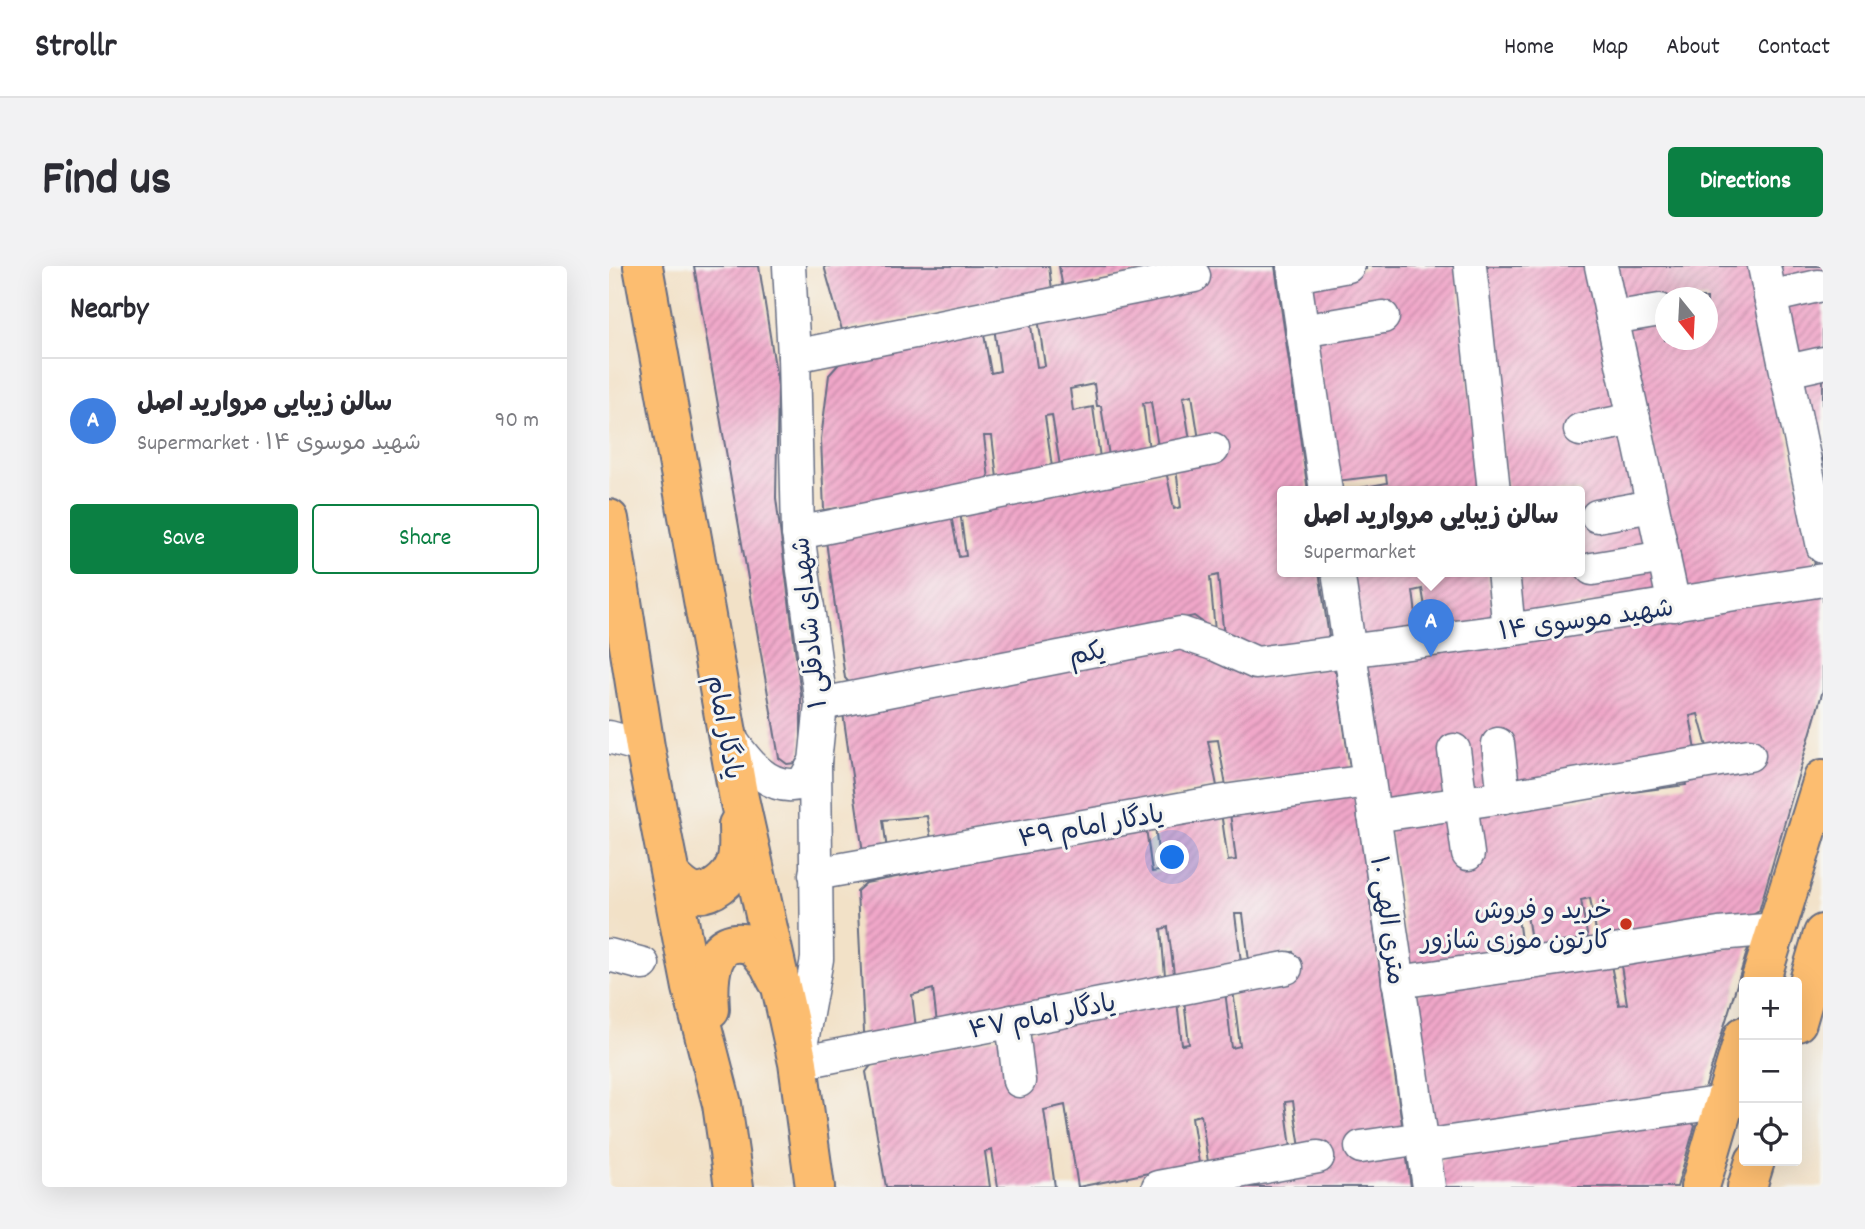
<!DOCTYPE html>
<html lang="en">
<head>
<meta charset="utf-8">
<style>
	:root { --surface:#fff; --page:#f2f2f3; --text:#2b2b33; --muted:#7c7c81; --line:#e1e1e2; --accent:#0b8043 }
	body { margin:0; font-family:Dekko,"Playpen Sans Arabic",sans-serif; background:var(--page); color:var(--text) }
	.controls { position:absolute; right:21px; bottom:21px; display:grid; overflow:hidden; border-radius:7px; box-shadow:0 7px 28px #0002 }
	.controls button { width:63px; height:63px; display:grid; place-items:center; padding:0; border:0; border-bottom:2px solid var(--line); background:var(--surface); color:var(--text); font:35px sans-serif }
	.compass { position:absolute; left:1046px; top:21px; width:63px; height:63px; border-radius:50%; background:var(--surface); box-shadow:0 7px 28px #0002; rotate:162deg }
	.you { position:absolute; left:564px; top:592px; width:24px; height:24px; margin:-18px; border:5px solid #fff; border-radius:50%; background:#1a73e8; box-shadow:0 0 0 10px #1a73e833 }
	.badge { display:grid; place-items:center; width:46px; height:46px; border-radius:50%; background:var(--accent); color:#fff; font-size:23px; font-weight:700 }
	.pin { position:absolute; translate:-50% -58px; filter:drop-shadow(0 2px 4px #0008) }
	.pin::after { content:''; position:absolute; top:37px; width:24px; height:21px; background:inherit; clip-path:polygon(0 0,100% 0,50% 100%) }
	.popup { position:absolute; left:668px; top:220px; width:308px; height:91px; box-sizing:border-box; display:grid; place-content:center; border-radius:7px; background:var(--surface); filter:drop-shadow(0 2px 5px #0005); font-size:23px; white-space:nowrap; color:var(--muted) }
	.popup b { font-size:26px; color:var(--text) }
	.popup::after { content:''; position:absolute; left:50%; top:100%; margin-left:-14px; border:14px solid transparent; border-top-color:var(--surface) }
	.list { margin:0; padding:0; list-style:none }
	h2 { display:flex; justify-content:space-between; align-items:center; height:91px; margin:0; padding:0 28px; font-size:30px }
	h2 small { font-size:23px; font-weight:400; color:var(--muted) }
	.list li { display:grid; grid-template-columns:46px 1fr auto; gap:21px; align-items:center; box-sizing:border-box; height:126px; padding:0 28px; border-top:2px solid var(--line) }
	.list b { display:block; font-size:26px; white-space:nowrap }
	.list p { margin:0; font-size:23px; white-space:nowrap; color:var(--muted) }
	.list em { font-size:23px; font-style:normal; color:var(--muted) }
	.actions { display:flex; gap:14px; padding:21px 28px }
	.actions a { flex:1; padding:16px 0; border:2px solid var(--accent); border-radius:7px; text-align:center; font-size:24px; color:var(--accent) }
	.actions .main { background:var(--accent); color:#fff }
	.icon { flex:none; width:38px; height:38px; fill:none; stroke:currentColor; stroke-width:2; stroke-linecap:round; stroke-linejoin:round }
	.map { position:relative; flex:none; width:1214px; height:921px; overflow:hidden; border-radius:7px }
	header { display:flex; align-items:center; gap:42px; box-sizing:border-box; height:98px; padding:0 35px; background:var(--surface); border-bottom:2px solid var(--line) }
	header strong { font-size:33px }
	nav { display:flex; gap:38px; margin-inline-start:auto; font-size:24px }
	.intro { display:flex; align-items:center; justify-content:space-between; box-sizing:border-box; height:168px; padding:0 42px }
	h1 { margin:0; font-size:49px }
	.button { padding:18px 32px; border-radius:7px; background:var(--accent); color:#fff; font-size:24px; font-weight:700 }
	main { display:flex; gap:42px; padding:0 42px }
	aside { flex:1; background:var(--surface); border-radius:7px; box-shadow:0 7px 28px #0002 }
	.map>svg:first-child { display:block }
</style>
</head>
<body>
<header>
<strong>Strollr</strong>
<nav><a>Home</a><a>Map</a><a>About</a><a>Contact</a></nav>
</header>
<div class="intro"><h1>Find us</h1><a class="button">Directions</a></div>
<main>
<aside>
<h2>Nearby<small></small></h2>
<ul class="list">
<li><span class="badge" style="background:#3f7fe0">A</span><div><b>سالن زیبایی مروارید اصل</b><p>Supermarket · شهید موسوی ۱۴</p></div><em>90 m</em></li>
</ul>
<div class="actions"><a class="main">Save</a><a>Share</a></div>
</aside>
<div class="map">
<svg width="1214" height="921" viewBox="0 0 1214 921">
	<defs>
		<pattern id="building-hatch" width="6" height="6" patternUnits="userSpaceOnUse" patternTransform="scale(1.75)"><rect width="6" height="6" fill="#f1a7c9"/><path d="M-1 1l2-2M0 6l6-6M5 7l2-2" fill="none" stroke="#c288a6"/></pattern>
	</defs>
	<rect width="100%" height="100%" fill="#f6f6f2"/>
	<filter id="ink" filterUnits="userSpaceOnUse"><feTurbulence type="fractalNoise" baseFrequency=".0143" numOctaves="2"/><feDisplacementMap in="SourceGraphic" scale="14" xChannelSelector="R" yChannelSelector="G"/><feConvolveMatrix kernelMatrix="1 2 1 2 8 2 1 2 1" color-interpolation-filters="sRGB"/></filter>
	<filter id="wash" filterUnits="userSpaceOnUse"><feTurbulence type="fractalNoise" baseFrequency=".00686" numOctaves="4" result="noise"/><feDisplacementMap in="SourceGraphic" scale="28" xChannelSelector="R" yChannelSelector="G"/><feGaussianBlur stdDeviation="1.57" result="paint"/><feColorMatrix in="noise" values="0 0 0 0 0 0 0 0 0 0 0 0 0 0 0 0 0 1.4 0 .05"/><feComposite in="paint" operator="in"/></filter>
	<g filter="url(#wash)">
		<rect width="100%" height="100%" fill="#f2e1c7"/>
		<g id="blocks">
			<g fill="url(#building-hatch)" fill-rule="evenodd">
				<polygon points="85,0 150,0 169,120 167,232 192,429 192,487 186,497 178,498 170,492"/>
				<polygon points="215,0 440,0 443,24 233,64"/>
				<polygon points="450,0 561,0 454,23"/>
				<polygon points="586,0 666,0 699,225 673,225 673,305 710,305 720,371 715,377 647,388 615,372 609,309 601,311 606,365 585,350 243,420 236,412 217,275 342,249 350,291 357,290 351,245 557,205 565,243 572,241 567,203 590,174 583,129 574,131 581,174 549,181 542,136 534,137 540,183 500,190 492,140 488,140 485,118 461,123 464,145 484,141 491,192 451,200 443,149 436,150 443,201 388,212 383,170 375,170 380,214 283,235 215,244 212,173 220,109 237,90 374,63 382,107 391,105 385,61 421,53 428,101 436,100 429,52"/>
				<polygon points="757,0 847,0 871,225 735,225 778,217 777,209 728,215 697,11 757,3"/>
				<polygon points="874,0 978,0 988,25 1010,160 1049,328 911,349 906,305 971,305 971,225 898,225"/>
				<path d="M1005,0H1142L1206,299L1201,306L1079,324L1074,318ZM1056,32H1098V74H1056Z"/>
				<polygon points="1167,0 1214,0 1214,94 1187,100"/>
				<polygon points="1214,100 1214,215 1190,106"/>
				<polygon points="740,305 879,305 884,353 820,365 813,323 804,325 809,364 750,373"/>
				<polygon points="1214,327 1214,424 1150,645 1142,650 988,671 981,632 972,634 979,674 923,682 917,642 908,644 913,683 807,700 801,695 781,567 787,558 1077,519 1074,508 1100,488 1089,448 1081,450 1088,490 775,537 754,395"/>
				<polygon points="565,379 587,382 618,402 649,411 723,402 727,407 742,509 666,523 664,512 617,520 609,474 599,475 608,520 323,579 318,550 274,554 278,584 254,587 234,447"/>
				<polygon points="746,529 802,921 621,921 691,882 684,835 676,836 682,882 599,896 592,849 583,851 590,897 469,921 456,839 435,844 446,921 389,921 383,884 376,886 381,921 277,921 257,806 264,797 568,735 573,779 580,778 575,734 616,725 623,782 631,780 624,724 688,713 684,686 640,695 634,648 626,648 632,696 565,708 559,661 556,662 552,663 556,710 328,758 324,723 303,729 307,762 261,772 255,766 248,625 257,617 537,562 543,606 551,605 546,559 612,546 619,595 627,594 621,547"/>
				<polygon points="1140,679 1095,826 831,865 824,860 806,733 811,726 1001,694 1010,739 1018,738 1011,693"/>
				<polygon points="1079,852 1086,860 1068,921 834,921 830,897 836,889"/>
			</g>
		</g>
	</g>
	<g filter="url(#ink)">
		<use href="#blocks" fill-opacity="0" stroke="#666d83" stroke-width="2"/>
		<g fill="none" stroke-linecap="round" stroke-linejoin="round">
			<g stroke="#666d83" stroke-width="35">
				<g id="minor">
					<polyline points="180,0 185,90 189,267 212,438 206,496 208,693 189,797 677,702"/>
					<polyline points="684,0 717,225"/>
					<polyline points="861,0 885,225"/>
					<polyline points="992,0 1065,339"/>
					<polyline points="1155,0 1214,281"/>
					<polyline points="686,10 739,0"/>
					<polyline points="1161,31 1209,20"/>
					<polyline points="1003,52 1051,44"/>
					<polyline points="693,65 774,51"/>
					<polyline points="185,90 585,10"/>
					<polyline points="1178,105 1214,97"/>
					<polyline points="971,164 1025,153"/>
					<polyline points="988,250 1043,240"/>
					<polyline points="189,267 604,183"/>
					<polyline points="983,303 1055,291"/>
					<polyline points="729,305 820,921"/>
					<polyline points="894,305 900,364"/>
					<polyline points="212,438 572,367 607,379 647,397 900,364 1214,314"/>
					<path d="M119,469C136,494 160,528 194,517L206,496"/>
					<polyline points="0,471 36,481"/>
					<polyline points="889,478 895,531"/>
					<polyline points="845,484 859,588"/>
					<polyline points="765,550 895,531 1140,489"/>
					<polyline points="206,608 615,535 759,515"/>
					<polyline points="0,689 34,698"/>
					<polyline points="789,716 1005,685 1110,668 1167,663"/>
					<polyline points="403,755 410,815"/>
					<polyline points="814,880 1115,836"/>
					<polyline points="752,881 813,872"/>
					<polyline points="549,921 709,891"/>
				</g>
			</g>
			<g stroke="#666d83" stroke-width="42">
				<g id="major">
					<polyline points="34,0 129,528 189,797 206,921"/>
					<polyline points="0,253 36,481 83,722 113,838 125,921"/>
					<path d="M63,611C69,617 77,625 86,627C103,629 121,613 126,599C131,588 129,571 129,559"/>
					<polyline points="1151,716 1214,513"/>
					<path d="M101,743C99,712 99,666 145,679L160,698L168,714"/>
					<polyline points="1188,756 1214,668"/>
					<polyline points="1091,921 1135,770"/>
					<polyline points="1138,921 1146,895"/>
				</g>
			</g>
			<use href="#minor" stroke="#fff" stroke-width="32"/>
			<use href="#major" stroke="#fcbd6f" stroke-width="38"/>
		</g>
	</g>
	<circle fill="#c8321e" stroke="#f6f6f2" stroke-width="2.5" cx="1017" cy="658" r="7"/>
	<g text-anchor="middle" stroke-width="6" stroke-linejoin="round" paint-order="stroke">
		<g font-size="26" fill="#1b2f5e" stroke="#f6f6f2">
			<text transform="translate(977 352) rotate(-8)" y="9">شهید موسوی ۱۴</text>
			<text transform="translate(199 357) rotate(-96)" y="9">شهدای شادقلی ۱</text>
			<text transform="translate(478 386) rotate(-11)" y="9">یکم</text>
			<text transform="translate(117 461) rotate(80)" y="9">یادگار امام</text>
			<text transform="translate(482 559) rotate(-10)" y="9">یادگار امام ۴۹</text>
			<text transform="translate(780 654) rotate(82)" y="9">۱۰ متری الهی</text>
			<text transform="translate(433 749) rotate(-11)" y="9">یادگار امام ۴۷</text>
		</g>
		<g font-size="26" fill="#1b2f5e" stroke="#f6f6f2" text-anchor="end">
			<text x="1003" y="652">خرید و فروش<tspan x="1003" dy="30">کارتون موزی شازور</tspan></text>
		</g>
	</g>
</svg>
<div class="controls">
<button>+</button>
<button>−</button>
<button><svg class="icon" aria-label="locate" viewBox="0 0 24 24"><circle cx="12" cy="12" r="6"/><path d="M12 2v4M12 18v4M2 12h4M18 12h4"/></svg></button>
</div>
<svg class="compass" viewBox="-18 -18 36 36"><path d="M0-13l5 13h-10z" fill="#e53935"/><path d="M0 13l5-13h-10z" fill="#7c7c81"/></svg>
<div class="you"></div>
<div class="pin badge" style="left:822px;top:391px;background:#3f7fe0">A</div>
<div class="popup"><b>سالن زیبایی مروارید اصل</b>Supermarket</div>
</div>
</main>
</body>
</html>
